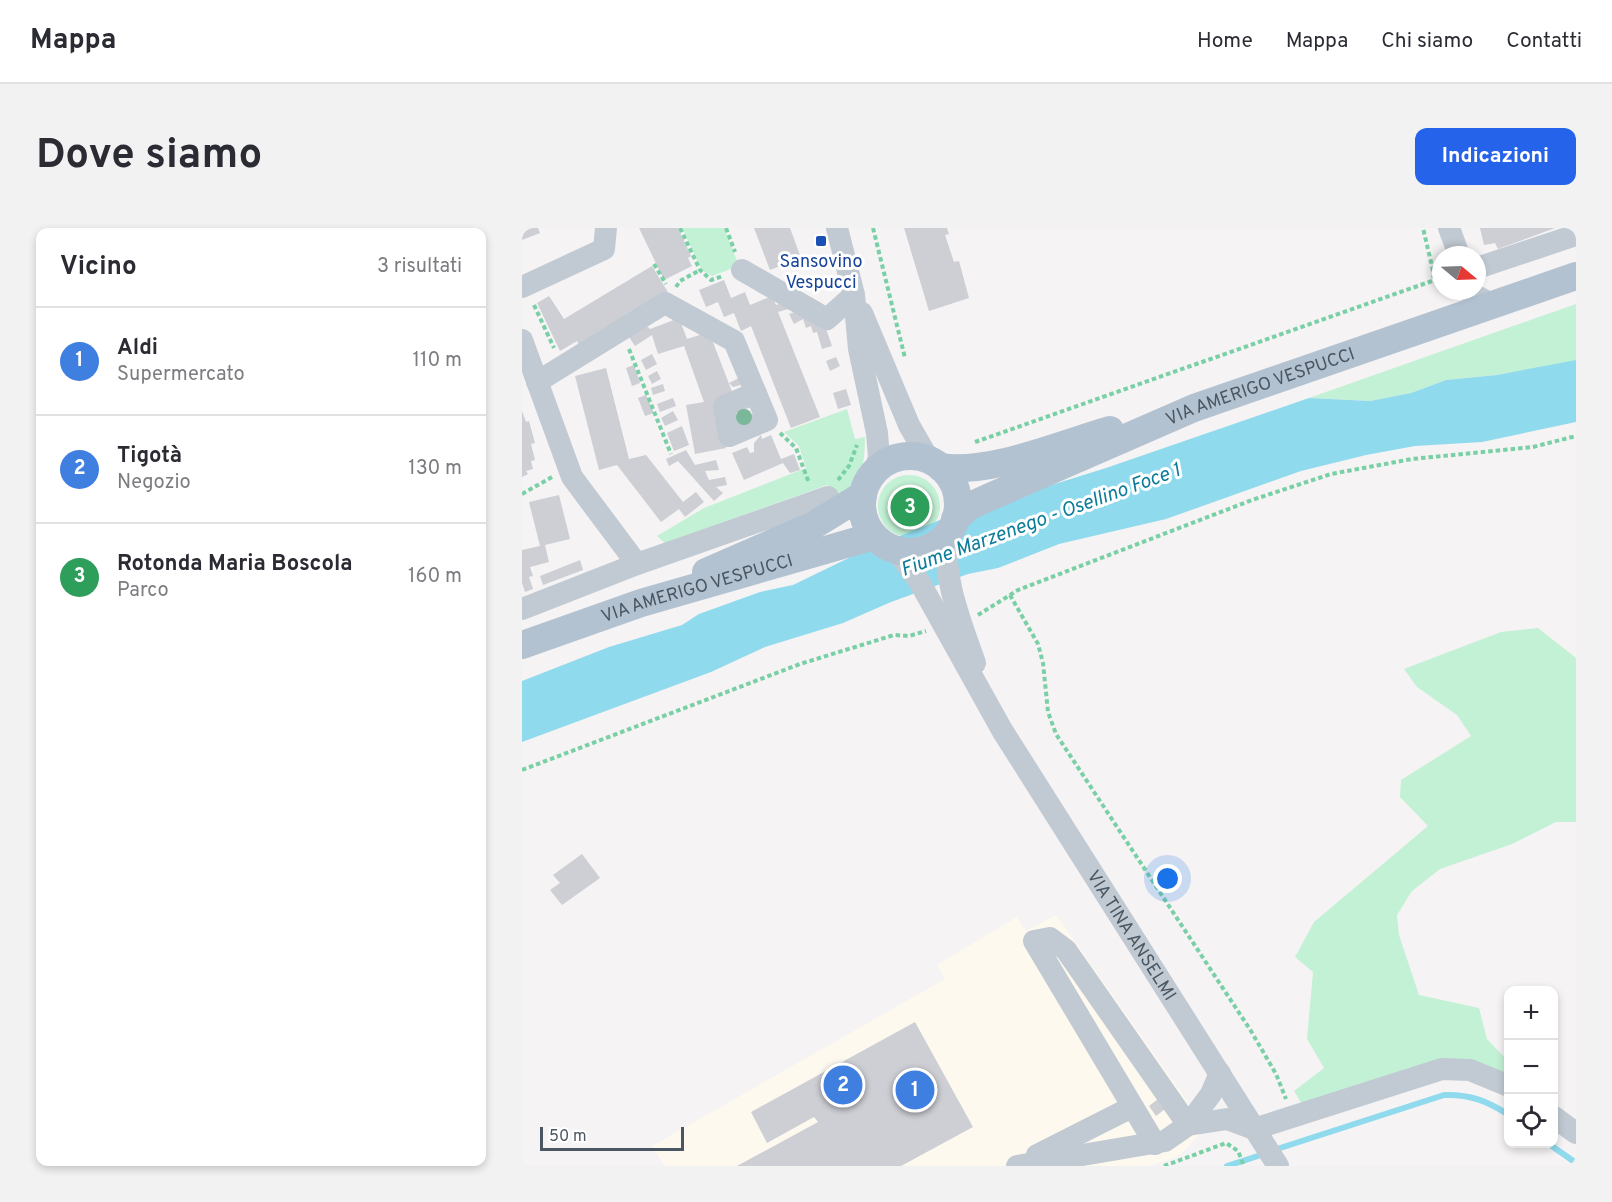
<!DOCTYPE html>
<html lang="it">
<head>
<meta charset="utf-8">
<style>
	:root { --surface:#fff; --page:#f2f2f3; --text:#2b2b33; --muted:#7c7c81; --line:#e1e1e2; --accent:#2563eb }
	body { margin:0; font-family:Overpass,sans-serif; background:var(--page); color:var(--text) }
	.controls { position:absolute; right:18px; bottom:18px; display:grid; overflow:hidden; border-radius:12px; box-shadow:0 3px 9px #0003 }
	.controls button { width:54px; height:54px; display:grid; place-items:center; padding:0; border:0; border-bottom:2px solid var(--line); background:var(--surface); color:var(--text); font:30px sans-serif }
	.compass { position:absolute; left:910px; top:18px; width:54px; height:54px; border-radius:50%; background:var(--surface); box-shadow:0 3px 9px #0003; rotate:109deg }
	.scale { position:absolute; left:18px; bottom:15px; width:144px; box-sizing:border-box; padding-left:6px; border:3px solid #4a5661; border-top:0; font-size:16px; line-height:21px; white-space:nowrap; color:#4a5661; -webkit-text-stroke:4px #fff; paint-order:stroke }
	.you { position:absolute; left:646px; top:651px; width:21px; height:21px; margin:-15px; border:4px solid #fff; border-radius:50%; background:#1a73e8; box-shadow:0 0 0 9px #1a73e833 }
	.badge { display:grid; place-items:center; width:39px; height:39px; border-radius:50%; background:var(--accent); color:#fff; font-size:20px; font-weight:700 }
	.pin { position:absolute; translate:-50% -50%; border:3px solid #fff; box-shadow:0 2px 6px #0006 }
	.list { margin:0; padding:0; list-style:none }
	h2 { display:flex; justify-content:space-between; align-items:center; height:78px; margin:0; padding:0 24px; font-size:26px }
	h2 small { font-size:20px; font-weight:400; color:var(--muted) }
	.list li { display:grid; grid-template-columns:39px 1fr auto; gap:18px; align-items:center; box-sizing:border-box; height:108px; padding:0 24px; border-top:2px solid var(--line) }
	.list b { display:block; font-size:22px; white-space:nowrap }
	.list p { margin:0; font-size:20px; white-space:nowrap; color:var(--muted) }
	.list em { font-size:20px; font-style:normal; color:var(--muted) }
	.icon { flex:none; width:33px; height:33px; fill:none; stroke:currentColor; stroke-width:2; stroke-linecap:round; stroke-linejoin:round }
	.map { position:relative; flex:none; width:1054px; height:938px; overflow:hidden; border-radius:12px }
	header { display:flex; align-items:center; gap:36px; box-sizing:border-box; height:84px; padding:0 30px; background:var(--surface); border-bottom:2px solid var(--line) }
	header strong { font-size:28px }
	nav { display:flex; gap:33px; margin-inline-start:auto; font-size:21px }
	.intro { display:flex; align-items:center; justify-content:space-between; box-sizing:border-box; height:144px; padding:0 36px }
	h1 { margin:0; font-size:42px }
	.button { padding:15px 27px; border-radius:12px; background:var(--accent); color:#fff; font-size:21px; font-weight:700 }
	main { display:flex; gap:36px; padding:0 36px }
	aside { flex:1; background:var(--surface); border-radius:12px; box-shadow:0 3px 9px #0003 }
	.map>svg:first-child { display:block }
</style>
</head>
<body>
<header>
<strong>Mappa</strong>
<nav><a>Home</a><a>Mappa</a><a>Chi siamo</a><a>Contatti</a></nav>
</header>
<div class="intro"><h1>Dove siamo</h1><a class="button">Indicazioni</a></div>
<main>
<aside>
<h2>Vicino<small>3 risultati</small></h2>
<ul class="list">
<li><span class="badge" style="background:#3f7fe0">1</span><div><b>Aldi</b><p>Supermercato</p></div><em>110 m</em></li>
<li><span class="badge" style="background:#3f7fe0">2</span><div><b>Tigotà</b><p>Negozio</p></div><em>130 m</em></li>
<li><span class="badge" style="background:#2e9e5b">3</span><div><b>Rotonda Maria Boscola</b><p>Parco</p></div><em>160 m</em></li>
</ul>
</aside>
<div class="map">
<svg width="1054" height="938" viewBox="0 0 1054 938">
	<rect width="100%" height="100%" fill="#f5f3f3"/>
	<polygon fill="#fdf9ef" points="534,687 684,900 657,928 627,938 143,938 130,918 423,751 415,737 495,689 504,703"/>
	<g fill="#c3f1d5">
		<polygon points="160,0 202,0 217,38 190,48 180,42"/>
		<polygon points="1054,76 1054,132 1049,134 975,147 924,152 889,165 848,173 787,170"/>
		<path d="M325,181L333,211L343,209C342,255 336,255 302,282L309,259L305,257L143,315L135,308L182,280L284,240L277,218L262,204Z"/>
		<circle cx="387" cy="278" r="31"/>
		<polygon points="1016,400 1054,430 1054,594 1034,594 990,616 918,641 890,663 875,687 877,707 897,767 957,780 965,811 986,833 986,854 948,842 786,886 772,863 802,840 785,811 791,744 773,729 792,694 906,598 878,569 879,552 949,508 935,487 895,459 882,441 979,404"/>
	</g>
	<polygon fill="#90daee" points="1054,132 1054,194 960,214 893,218 844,227 779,243 644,291 537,316 476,340 446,346 369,374 321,395 243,419 189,444 0,514 0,453 87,419 160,397 177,386 238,364 271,357 343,322 423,290 584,240 787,170 848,173 889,165 924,152 975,147"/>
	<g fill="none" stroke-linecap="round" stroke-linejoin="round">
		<g stroke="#90daee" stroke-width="6">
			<polyline points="1027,916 1054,935"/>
			<path d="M752,922L922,867C948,866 965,873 987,887"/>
			<polyline points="705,938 742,926"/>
		</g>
	</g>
	<g fill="#cdcfd5">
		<polygon points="0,0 16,0 18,5 0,12"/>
		<polygon points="117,0 156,0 169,28 166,30 170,38 142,52"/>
		<polygon points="232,0 268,0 279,30 248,42"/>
		<polygon points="382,0 425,0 427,6 423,7 432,34 437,33 447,70 407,83"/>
		<polygon points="958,0 1033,0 976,21 973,15 962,17"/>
		<polygon points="130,38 147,66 58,119 55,113 38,123 15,75 27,68 42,91"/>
		<polygon points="202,52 209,70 223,64 228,77 250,68 254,77 262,74 273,79 256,84 298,189 269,200 229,98 219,103 212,85 202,89 196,74 184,79 177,62"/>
		<polygon points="278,82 302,95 310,118 300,121 295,104 291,105 289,98 284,100 281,91 272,96 267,86"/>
		<polygon points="157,90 165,111 187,104 211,166 193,173 204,220 173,226 164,177 182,174 162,118 136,126 130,107 113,118 107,109 125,98 128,101"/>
		<polygon points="130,126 135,136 124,142 119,132"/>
		<polygon points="314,129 318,138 308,143 304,133"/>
		<polygon points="112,137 118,155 110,158 104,140"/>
		<polygon points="84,140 107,231 124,227 161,274 174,264 182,274 163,289 157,281 139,294 95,237 77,242 53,148"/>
		<polygon points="135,143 139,151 130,156 126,148"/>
		<polygon points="219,149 222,156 211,159 207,155"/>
		<polygon points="141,156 143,163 131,167 129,160"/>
		<polygon points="324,161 329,177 316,181 311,165"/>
		<polygon points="124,167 132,185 123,188 116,170"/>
		<polygon points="151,170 154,178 138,184 135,176"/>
		<polygon points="0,183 4,194 7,193 13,215 9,216 13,232 9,233 11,241 4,243 6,246 0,249"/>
		<polygon points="151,183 156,192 143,198 139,190"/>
		<polygon points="160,198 167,217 152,223 145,205"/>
		<polygon points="239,207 240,211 249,207 259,231 272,226 278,242 268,245 261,235 222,252 210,225 225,219 228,225 232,224 232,215"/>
		<polygon points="164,222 173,237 194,232 197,242 183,243 187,252 203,249 205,257 194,259 201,265 192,273 156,233 147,238 144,231"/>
		<polygon points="37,267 48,311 23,317 27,334 8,339 11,348 7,349 11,361 3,364 0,355 0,322 18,318 7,274"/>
		<polygon points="58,332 61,342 21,357 18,348"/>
		<polygon points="60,626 78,650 40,677 28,662 38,655 31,647"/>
		<polygon points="393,794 451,899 379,938 215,938 296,894 292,889 245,915 229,884"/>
		<polygon points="636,871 643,881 634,888 627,878"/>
	</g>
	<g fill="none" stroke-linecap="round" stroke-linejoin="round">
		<g stroke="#7ad0a6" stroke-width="4" stroke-dasharray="4.5 3" stroke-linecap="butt">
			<polyline points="158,0 178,42 189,52 201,48"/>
			<polyline points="204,0 213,24"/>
			<polyline points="351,0 383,130"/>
			<polyline points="132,36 144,56"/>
			<polyline points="154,59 158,53 178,42"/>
			<polyline points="12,77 32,120"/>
			<polyline points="107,121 149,226"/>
			<polyline points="258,205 274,220 287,255"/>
			<polyline points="453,214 910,53 912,47 901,0"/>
			<polyline points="316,252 327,238 335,217"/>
			<polyline points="0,266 30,249"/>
			<polyline points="488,367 516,416 521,435 526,484 534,506 729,803 754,846 764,871"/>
			<polyline points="456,387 496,362 730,272 809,246 890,231 1011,219 1054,208"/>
			<polyline points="0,542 278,436 372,407 387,408 404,403"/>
			<polyline points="642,938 704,915 716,923 722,938"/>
		</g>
		<g stroke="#c1cad2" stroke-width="22">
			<polyline points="315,0 332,67 337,121 355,205 357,229 353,243"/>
			<polyline points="927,0 937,27"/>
			<polyline points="955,40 1054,7"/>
			<polyline points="220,42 305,91 332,67"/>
			<polyline points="0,59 82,21 84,0"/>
			<polyline points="946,63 971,77"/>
			<polyline points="340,85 387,197 407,232"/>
			<polyline points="0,112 50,249 115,336"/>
			<polyline points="15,154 143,75 212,113 245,192 207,208 202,178 234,165"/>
			<path d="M425,305C420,349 439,395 453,435"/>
			<path id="s1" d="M374,322L397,353L480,502L756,938"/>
			<polyline points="0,381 115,336 306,269"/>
			<polyline points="1032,889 1054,905"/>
			<polyline points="666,897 705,891 732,901 920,841 948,842 987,858"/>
			<polyline points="633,916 512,713 528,710 544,722 666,897"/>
			<polyline points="515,927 610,879"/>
			<polyline points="495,938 643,913 666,897 689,866 698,845"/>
		</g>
		<g stroke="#b3c2d1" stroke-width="28">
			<circle cx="388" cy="276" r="48"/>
			<path d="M418,239C468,247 539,216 588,202"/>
			<path id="s2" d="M433,291L448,278L470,268L672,180L1054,48"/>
			<polyline points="184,344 292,297 341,267"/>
			<path id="s3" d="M0,417L119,375L352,308"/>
		</g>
	</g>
	<circle fill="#7bb799" cx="222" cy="189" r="8"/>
	<rect fill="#1a4fb4" stroke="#fff" stroke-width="2" x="293" y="7" width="12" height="12" rx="3"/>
	<g text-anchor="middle" stroke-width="6" stroke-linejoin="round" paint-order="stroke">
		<g font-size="18" fill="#164399" stroke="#fff">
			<text x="299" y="39">Sansovino<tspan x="299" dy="21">Vespucci</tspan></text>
		</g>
		<g font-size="18" fill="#4a5661" stroke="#fff">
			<text dy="6" stroke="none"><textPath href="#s2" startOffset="334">VIA AMERIGO VESPUCCI</textPath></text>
			<text dy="6" stroke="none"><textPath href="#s3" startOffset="184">VIA AMERIGO VESPUCCI</textPath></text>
			<text dy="6" stroke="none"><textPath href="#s1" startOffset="452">VIA TINA ANSELMI</textPath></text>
		</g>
		<g font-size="20" font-style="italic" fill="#0c7c9b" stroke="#fff">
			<text transform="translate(518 291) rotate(-20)" y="7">Fiume Marzenego - Osellino Foce 1</text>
		</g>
	</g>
</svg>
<div class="controls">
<button>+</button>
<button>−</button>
<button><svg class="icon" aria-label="locate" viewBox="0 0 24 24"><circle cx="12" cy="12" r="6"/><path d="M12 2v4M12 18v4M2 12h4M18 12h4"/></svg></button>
</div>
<svg class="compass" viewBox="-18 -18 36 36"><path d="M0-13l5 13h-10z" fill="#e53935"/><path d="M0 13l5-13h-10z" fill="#7c7c81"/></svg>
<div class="scale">50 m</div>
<div class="you"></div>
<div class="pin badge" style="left:393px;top:862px;background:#3f7fe0">1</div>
<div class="pin badge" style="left:321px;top:857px;background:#3f7fe0">2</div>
<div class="pin badge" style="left:388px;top:279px;background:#2e9e5b">3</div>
</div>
</main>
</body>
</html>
